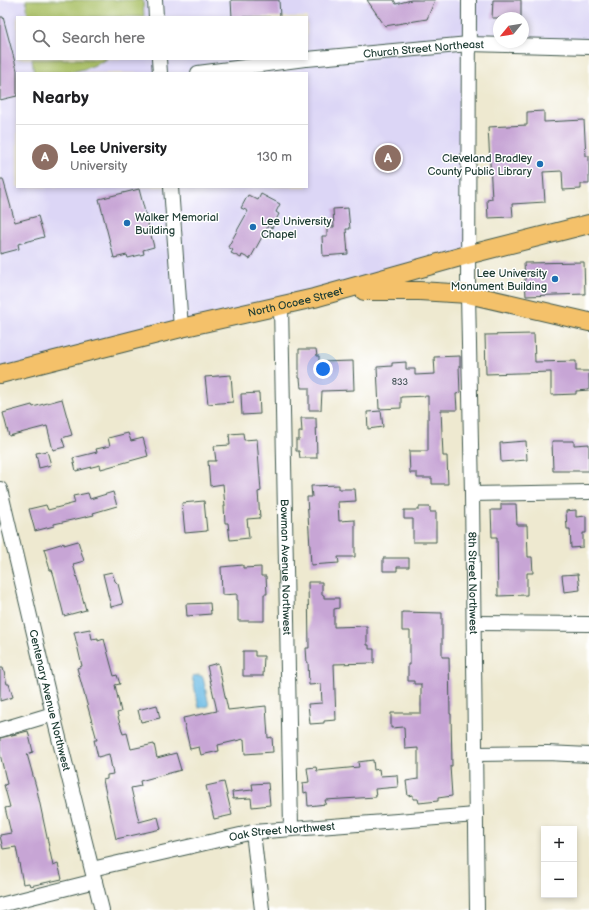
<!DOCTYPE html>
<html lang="en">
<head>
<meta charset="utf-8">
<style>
	:root { --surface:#fff; --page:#f2f2f2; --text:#202124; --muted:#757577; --line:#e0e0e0; --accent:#1f6fb2 }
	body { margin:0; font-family:"Balsamiq Sans",sans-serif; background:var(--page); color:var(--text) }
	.controls { position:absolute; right:12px; bottom:12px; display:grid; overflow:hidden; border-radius:0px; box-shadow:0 2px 6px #0003 }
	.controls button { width:36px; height:36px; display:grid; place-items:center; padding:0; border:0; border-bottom:1px solid var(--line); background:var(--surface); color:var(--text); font:20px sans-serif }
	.compass { position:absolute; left:493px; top:12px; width:36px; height:36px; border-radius:50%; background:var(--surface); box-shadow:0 2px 6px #0003; rotate:240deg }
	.you { position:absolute; left:323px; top:369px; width:14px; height:14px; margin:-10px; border:3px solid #fff; border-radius:50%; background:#1a73e8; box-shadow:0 0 0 6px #1a73e833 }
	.badge { display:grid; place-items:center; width:26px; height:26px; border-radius:50%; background:var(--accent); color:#fff; font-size:13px; font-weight:700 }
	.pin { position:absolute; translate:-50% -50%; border:2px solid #fff; box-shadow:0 1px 4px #0006 }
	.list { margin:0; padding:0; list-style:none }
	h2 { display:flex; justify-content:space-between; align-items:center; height:52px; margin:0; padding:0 16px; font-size:17px }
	h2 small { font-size:13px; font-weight:400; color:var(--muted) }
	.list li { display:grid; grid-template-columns:26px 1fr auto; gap:12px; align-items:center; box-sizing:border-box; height:64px; padding:0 16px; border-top:1px solid var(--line) }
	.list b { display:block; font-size:15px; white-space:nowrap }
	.list p { margin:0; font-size:13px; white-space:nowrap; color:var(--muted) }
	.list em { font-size:13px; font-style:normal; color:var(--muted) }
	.icon { flex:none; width:22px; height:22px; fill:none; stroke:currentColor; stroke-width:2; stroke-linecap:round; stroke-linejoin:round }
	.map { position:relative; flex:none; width:589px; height:910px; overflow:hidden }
	.search { position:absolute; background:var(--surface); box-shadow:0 2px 6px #0003; left:16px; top:16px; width:292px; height:44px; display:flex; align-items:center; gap:10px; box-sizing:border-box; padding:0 14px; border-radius:0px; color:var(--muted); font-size:15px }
	.panel { position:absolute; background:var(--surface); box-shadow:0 2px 6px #0003; left:16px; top:72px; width:292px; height:116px; border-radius:0px }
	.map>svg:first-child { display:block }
</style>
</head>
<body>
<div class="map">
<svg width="589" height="910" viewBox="0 0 589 910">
	<rect width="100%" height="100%" fill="#fff"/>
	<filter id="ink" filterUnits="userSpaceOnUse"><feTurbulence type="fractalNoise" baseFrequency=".025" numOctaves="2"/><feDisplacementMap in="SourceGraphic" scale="8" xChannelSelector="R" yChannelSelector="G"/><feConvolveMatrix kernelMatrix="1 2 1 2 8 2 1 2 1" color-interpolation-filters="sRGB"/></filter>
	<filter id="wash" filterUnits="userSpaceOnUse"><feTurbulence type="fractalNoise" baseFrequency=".012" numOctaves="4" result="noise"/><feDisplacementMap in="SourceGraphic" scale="16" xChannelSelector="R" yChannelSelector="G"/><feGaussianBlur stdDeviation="0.9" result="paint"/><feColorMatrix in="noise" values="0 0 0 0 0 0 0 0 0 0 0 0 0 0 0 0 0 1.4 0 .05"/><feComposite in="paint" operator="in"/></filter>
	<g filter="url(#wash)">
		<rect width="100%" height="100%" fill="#eee9d0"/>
		<path fill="#dcd6f6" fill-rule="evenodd" d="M0,0H589V48L469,44L467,255L0,370ZM17,17H307V59H17ZM499,18H523V42H499ZM17,73H307V187H17Z"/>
		<g fill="#a9bf63" stroke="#647e4c">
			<polygon points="26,0 143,0 144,17 28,17"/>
			<path d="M32,59H107C80,74 63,73 34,73Z"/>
		</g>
		<polygon fill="#69bae4" stroke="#447c8c" points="199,675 203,677 209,706 199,708 192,676"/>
		<g id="blocks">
			<g fill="#c7a5d5">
				<polygon points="231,0 279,0 280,17 232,17"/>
				<polygon points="367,0 394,0 396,4 411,0 435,0 427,19 385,26"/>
				<polygon points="493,0 521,0 521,18 492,18"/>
				<polygon points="0,17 3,17 17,70 17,96 0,100"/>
				<polygon points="544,111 544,122 584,120 586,156 589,156 589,184 581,184 581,189 563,190 562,171 543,172 545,202 512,204 513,217 488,218 487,200 492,199 488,127 527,125 527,112"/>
				<polygon points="0,179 3,179 15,222 38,216 44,237 18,244 19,249 0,254"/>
				<polygon points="139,189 154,247 143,250 144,254 128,258 127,255 114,258 99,199"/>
				<polygon points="261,194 280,204 276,212 279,214 272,228 268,226 250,259 242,255 241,258 231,253 233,250 228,247 248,211 241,208 248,195 258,200"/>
				<polygon points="348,208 350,229 346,229 348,254 323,256 322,236 327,236 327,227 334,227 333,209"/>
				<polygon points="584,262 585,294 526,296 524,263"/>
				<polygon points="534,334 535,362 576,361 576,371 589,371 589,390 576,391 576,394 551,395 551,372 486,374 485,335"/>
				<polygon points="299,349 316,349 317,356 319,356 319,362 353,361 354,390 322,391 321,410 309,410 309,388 301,388 300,378 299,378"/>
				<polygon points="460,356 460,366 459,366 460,393 456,394 457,410 441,410 443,456 447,456 448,484 432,484 432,478 417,478 417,473 410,473 409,451 428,451 428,396 401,397 401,408 379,409 377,367 392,366 392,363 406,362 406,369 415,369 415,375 435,374 434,357"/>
				<polygon points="231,375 233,402 208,404 205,377"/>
				<polygon points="259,393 260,414 242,415 241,394"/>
				<polygon points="62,399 72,435 62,438 65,447 53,450 47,426 9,436 3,413 32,405 33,407"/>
				<polygon points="381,411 383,427 368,429 367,412"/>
				<polygon points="301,418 316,418 317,458 300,458 299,451 296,451 296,440 299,440 299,432 302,432"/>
				<polygon points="128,433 131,441 143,438 148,456 101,469 100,465 76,471 73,458 97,452 96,449 110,446 108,438"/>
				<polygon points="243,433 244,440 257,439 261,491 258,492 260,518 247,519 249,538 230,540 228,523 225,523 224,506 225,506 223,484 210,486 208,461 216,461 214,446 230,445 229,434"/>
				<polygon points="526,441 527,460 501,462 500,443"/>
				<polygon points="552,441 574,441 574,445 589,444 589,471 553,471"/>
				<polygon points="47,451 51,465 39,468 36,453"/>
				<polygon points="339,485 339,489 355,489 356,501 338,502 339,521 355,520 355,557 338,557 339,563 311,565 307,497 312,497 311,486"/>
				<polygon points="113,492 117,506 93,513 94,515 54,524 54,526 35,531 29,509 46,505 48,510 75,503 73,496 88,493 90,499"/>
				<polygon points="204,501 207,531 185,533 182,503"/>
				<polygon points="501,504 516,504 517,525 527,525 528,557 532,557 533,573 527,573 527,595 498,596 497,537 492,537 491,510 501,510"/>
				<polygon points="419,507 430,507 430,512 436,512 436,542 413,542 413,519 404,519 404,510 419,510"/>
				<polygon points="576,510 576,517 586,516 586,533 583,533 583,547 571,548 570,529 567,529 566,511"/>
				<polygon points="78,541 84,561 73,564 86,610 64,616 54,576 52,570 50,570 44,549 64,543 64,545"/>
				<polygon points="383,558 409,558 409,567 397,567 397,571 383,571"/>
				<polygon points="243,565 243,568 261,567 261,576 266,576 267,594 264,594 264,621 238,621 238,600 237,600 237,594 222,595 221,567"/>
				<polygon points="112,572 115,581 118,584 123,604 111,607 103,574"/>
				<polygon points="578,574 580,590 564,592 562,575"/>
				<polygon points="308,582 322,582 322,595 324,595 324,598 339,598 339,608 334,609 334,627 367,626 367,645 369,645 369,649 374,649 374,663 334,664 336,720 324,721 324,723 310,724 308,704 322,703 321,684 309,685 308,662 307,662 306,648 309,648"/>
				<polygon points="210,603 211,614 187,616 186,604"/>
				<polygon points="402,612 442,613 442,657 449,657 450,714 451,714 452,766 450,766 452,796 438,798 438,801 419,803 418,799 413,799 413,795 408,796 406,781 418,779 418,748 405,749 404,727 391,728 391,713 421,713 421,684 414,684 414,681 408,681 408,664 410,664 410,631 402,631"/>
				<polygon points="90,629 92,639 98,638 98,641 104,639 114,676 117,675 120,684 115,685 121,712 117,713 123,734 127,733 131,749 154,744 157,758 176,753 181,770 140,781 141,786 131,788 139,822 158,817 161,829 116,839 103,780 107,779 107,775 113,774 109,754 98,757 94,740 97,740 77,668 82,666 74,632"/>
				<polygon points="243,651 255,651 255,656 264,656 263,676 243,676"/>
				<polygon points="218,663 228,710 266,706 268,738 272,737 273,752 245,754 244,739 218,745 219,751 201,755 199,747 190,749 183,718 217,711 207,666"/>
				<polygon points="0,668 3,668 7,684 9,684 13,697 0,701"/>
				<polygon points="157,705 160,718 141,722 138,710"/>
				<polygon points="28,731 33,752 27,754 37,790 53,866 58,864 62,879 30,886 29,883 23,884 16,847 3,849 0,836 0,835 11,833 5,808 10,807 4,785 7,784 0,754 0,738"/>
				<polygon points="373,760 374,770 379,769 380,776 397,775 398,787 375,789 376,797 325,800 326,804 308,806 307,792 304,793 303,783 309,782 307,768 316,767 317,771 359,767 358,762"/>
				<polygon points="224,782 232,815 214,819 206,786"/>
				<polygon points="268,783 270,805 252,807 251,798 233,799 232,792 253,790 252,784"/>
			</g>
		</g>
	</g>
	<g filter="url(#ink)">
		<use href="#blocks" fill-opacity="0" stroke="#3e574b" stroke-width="1"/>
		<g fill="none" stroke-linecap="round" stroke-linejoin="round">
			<g stroke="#3e574b" stroke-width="16">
				<g id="minor">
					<polyline points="155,0 156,17"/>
					<path id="s1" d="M469,0L468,294L472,494L477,910"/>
					<polyline points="159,59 160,73"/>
					<path id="s2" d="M307,59L469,44L589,47"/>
					<polyline points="198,73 305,59"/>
					<polyline points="171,187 181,328"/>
					<path id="s3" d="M281,306L291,828"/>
					<path id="s4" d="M0,489L53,714L102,910"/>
					<polyline points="472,494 589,492"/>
					<polyline points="474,623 589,624"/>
					<polyline points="0,730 53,714"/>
					<polyline points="475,754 547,753 589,755"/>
					<polyline points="253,832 262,910"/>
					<path id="s5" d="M92,869L253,832L476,815"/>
					<polyline points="0,905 95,881"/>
				</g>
			</g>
			<g stroke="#3e574b" stroke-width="20">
				<g id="major">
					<polyline points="364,291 419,291 468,294 589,322"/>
					<path id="s6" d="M0,374L181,328L314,298L467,255L589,224"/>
				</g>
			</g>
			<use href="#minor" stroke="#fff" stroke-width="14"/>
			<use href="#major" stroke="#f4c16a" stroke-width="18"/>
		</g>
	</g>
	<g fill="#1f6fb2" stroke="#fff" stroke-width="1.5">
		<circle cx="540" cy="164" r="4"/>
		<circle cx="127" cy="223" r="4"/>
		<circle cx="253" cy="227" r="4"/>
		<circle cx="555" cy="279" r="4"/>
	</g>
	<g text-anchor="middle" stroke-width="3" stroke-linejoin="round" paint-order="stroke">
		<g font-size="9" fill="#49575c">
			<text x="400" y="385">833</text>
		</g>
		<g font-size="11" fill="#1f3d34" stroke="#fff">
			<text dy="4" stroke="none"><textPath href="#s2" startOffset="117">Church Street Northeast</textPath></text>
			<text dy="4" stroke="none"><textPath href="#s6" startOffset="304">North Ocoee Street</textPath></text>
			<text dy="4" stroke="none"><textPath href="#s3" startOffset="261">Bowman Avenue Northwest</textPath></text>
			<text dy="4" stroke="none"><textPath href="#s1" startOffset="583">8th Street Northwest</textPath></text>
			<text dy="4" stroke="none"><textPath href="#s4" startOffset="217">Centenary Avenue Northwest</textPath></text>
			<text dy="4" stroke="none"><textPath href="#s5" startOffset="194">Oak Street Northwest</textPath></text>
		</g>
		<g font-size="11" fill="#1f3d34" stroke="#fff" text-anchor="end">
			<text x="532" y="162">Cleveland Bradley<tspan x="532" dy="13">County Public Library</tspan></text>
			<text x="135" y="221" text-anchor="start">Walker Memorial<tspan x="135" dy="13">Building</tspan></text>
			<text x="261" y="225" text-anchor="start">Lee University<tspan x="261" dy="13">Chapel</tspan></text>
			<text x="547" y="277">Lee University<tspan x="547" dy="13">Monument Building</tspan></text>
		</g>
	</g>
</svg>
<div class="controls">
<button>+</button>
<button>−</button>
</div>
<svg class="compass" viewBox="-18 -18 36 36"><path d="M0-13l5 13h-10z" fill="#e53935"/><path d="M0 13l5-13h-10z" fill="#757577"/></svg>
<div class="you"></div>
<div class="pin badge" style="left:388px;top:158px;background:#8d6e63">A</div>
<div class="search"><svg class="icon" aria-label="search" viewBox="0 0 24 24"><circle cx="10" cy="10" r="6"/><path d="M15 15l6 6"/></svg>Search here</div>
<section class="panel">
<h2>Nearby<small></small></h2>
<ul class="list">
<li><span class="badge" style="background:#8d6e63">A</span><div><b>Lee University</b><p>University</p></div><em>130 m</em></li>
</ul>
</section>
</div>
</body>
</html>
